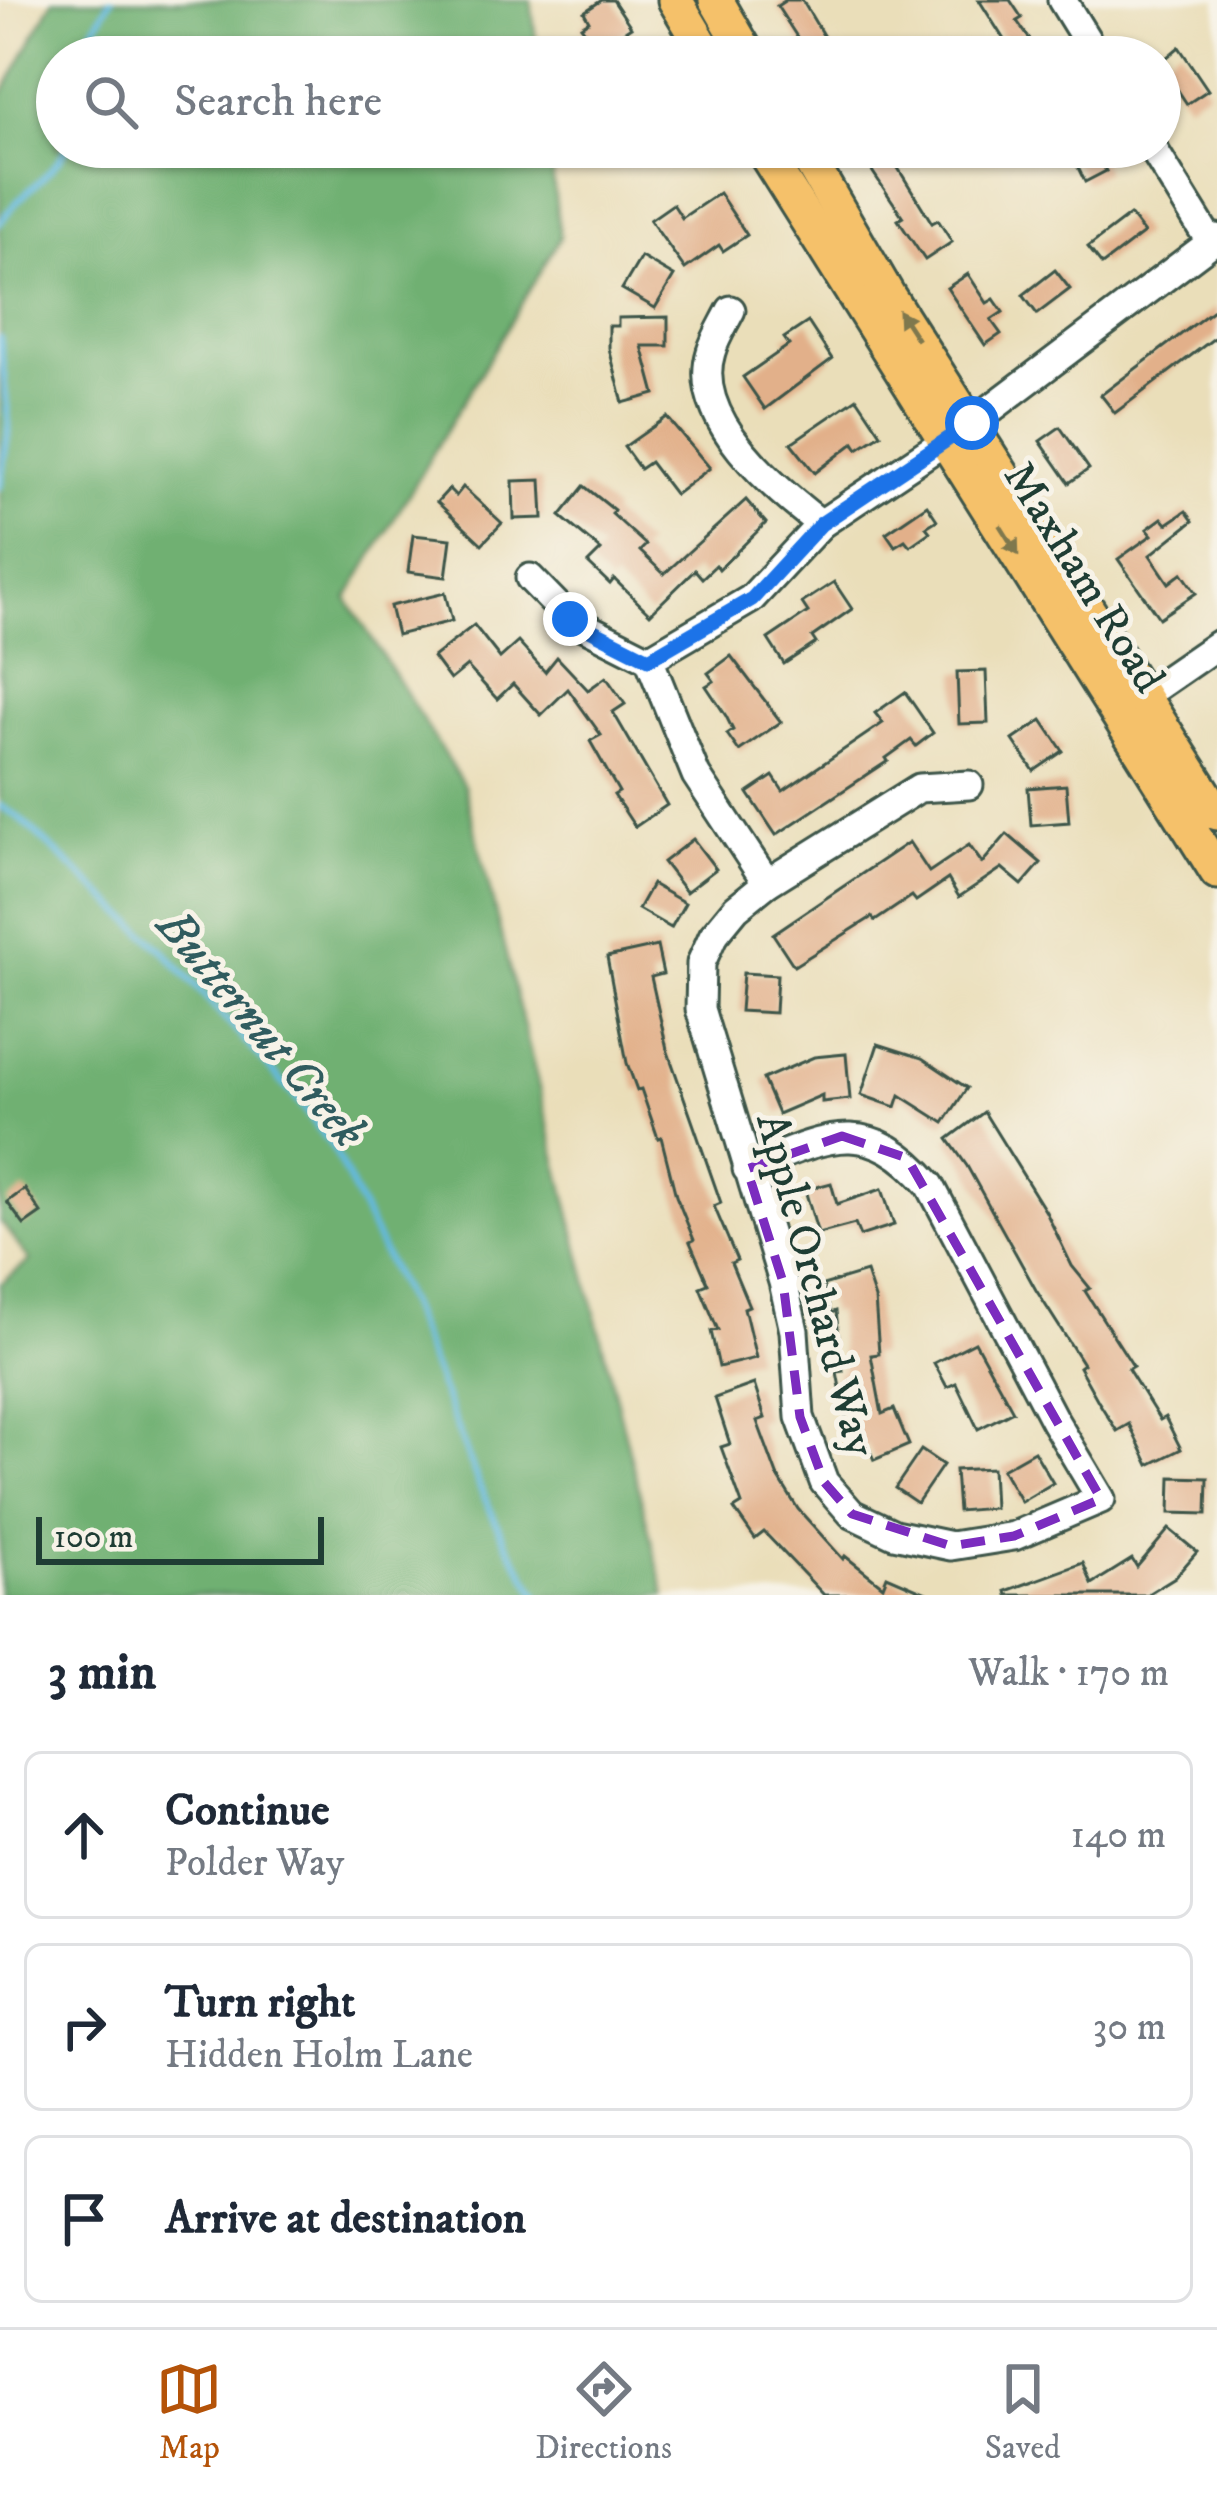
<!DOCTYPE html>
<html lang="en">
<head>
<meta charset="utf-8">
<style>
	:root { --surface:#fff; --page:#f2f2f3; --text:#1f2937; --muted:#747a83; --line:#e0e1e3; --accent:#b45309 }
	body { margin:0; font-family:"IM FELL DW Pica",serif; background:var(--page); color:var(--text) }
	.scale { position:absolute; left:36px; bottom:30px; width:288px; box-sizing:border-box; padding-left:12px; border:6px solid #1f3d34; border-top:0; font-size:33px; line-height:42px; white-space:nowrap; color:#1f3d34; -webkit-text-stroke:9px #f7f3e8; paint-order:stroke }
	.stop { position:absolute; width:36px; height:36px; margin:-27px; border:9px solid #1a73e8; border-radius:50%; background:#fff }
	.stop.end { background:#1a73e8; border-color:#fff; box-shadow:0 3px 12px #0008 }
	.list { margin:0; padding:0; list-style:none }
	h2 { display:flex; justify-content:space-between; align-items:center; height:156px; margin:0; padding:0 48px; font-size:51px }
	h2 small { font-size:39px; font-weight:400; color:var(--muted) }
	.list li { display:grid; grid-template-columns:78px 1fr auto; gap:36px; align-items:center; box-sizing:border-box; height:168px; margin:0 24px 24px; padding:0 24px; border:3px solid var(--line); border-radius:18px }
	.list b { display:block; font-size:45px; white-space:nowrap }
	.list p { margin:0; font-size:39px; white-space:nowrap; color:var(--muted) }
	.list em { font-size:39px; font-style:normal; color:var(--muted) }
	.icon { flex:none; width:66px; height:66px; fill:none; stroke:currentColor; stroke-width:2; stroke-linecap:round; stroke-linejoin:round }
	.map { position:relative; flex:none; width:1217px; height:1595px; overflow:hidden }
	.search { position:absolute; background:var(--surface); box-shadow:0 3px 9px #0004; left:36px; right:36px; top:36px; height:132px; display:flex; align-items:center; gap:30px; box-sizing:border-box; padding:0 42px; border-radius:66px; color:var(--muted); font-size:45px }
	.sheet { height:732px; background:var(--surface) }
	nav { display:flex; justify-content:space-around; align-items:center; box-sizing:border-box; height:168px; border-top:3px solid var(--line); background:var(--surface); font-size:33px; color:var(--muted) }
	nav a { display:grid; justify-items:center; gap:6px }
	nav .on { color:var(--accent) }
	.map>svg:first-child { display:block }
</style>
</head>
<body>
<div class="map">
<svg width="1217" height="1595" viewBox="0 0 1217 1595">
	<rect width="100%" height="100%" fill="#f7f3e8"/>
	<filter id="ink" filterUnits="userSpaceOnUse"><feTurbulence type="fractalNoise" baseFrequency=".00833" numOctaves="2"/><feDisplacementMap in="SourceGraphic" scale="24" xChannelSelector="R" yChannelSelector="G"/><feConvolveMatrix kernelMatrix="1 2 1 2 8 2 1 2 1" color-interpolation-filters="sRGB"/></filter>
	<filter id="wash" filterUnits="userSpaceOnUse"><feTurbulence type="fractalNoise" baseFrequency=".004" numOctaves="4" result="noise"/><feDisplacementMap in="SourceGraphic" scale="48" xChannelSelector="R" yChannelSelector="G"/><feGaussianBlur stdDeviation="2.7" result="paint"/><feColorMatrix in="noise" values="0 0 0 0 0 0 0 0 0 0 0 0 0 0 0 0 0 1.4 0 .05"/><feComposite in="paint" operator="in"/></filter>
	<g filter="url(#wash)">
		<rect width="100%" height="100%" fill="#eadeb9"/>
		<polygon fill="#6fb072" stroke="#477653" stroke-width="3" points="53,0 531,0 538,57 57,57 57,147 549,147 560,238 347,599 464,786 665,1595 0,1595 0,1284 30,1261 0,1221 0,99"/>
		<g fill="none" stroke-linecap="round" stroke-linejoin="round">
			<g stroke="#64bae1" stroke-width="6">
				<polyline points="84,57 93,30 111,0"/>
				<path d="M0,223C19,193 50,179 67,147"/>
				<polyline points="0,338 9,426 0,487"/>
				<polyline points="0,806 17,816 165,952 299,1101 333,1148 407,1302 481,1490 505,1541 538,1595"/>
			</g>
		</g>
		<g id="blocks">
			<g fill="#e2b08a">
				<polygon points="602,0 613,0 631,27 602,46 595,35 590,38 581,26 589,21 584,12"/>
				<polygon points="786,0 802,0 836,57 810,57 777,6"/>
				<polygon points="979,0 1010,0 1022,18 1017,21 1042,57 1015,57"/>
				<polygon points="1179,47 1208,90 1187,104 1160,63"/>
				<polygon points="856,147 885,147 932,223 938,220 952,242 925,260 898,220 903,217"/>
				<polygon points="1068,147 1094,147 1106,171 1085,182"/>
				<polygon points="719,193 747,235 723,251 719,245 685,269 650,220 673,204 682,218"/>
				<polygon points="1130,215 1144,233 1102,265 1088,247"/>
				<polygon points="641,257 674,276 655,308 622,289"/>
				<polygon points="1055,270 1070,289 1037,314 1023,295"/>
				<polygon points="968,274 987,303 994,299 1003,312 991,320 1001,334 985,345 947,288"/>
				<polygon points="1217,307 1217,336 1115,413 1101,395"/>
				<polygon points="668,317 668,346 642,346 655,394 623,403 609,348 609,326 618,326 618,318"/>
				<polygon points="808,322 832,359 765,409 743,377 789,345 784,338"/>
				<polygon points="857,398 881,434 858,449 854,443 815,473 791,443"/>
				<polygon points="667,417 710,468 675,495 650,462 640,469 624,447"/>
				<polygon points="1060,427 1089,469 1069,483 1040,441"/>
				<polygon points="541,480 543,518 514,519 513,481"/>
				<polygon points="584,486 614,510 612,514 646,545 640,551 664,574 746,500 766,523 719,569 716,565 702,578 695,570 650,614 614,579 610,584 588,563 601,550 560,516"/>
				<polygon points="463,487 502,523 482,544 437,502 449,489 456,496"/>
				<polygon points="927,505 937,520 926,527 930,532 910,546 905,540 895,546 886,533"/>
				<polygon points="1186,511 1193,521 1150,555 1169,583 1182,573 1196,593 1159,618 1118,559 1152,535 1147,529 1162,518 1167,524"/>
				<polygon points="413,535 451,539 446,577 408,572"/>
				<polygon points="834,582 852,609 812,637 816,643 784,664 768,639 808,612 802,603"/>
				<polygon points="445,593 452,621 397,635 390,606"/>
				<polygon points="474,625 500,658 518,642 545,672 557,657 588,690 606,677 625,704 613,712 667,805 635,827 614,795 619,792 590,741 601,735 568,689 541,715 513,684 497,699 467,666 450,680 433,657"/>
				<polygon points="731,656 781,722 739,751 727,734 733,730 726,716 706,686 714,681 708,673"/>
				<polygon points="986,671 988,723 959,724 957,672"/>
				<polygon points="905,692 933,733 916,746 911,740 886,758 888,761 776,835 748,793 773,776 783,791 883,723 875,713"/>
				<polygon points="1042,720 1063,751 1034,771 1013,740"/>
				<polygon points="1066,785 1069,822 1031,825 1028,788"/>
				<polygon points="1007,834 1041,863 1022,885 1002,868 959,897 948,879 916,901 912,896 875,921 872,917 794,966 773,934 909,842 929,872 969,845 982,863"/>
				<polygon points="693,839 716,869 686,892 663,862"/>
				<polygon points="652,884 685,903 671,928 638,909"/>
				<polygon points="657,946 663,974 651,977 667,1049 721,1203 714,1206 737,1260 731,1263 749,1306 744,1308 756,1358 719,1367 711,1331 718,1330 700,1287 708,1284 690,1242 694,1240 676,1196 661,1137 658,1138 641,1089 637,1090 627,1063 607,957"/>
				<polygon points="743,973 777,975 775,1013 740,1011"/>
				<polygon points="878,1044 922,1058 967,1088 944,1123 900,1095 896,1107 861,1095"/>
				<polygon points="846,1054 850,1099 822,1102 822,1095 778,1114 763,1079 814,1057"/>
				<polygon points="984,1112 1046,1212 1072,1266 1090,1288 1085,1291 1133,1366 1128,1369 1160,1420 1165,1417 1181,1449 1149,1465 1129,1424 1117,1431 1098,1401 1079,1367 1083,1364 1036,1290 967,1166 948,1139"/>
				<polygon points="831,1183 837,1204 882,1189 894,1225 860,1236 855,1224 818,1234 805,1190"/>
				<polygon points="25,1189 41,1213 24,1225 7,1202"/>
				<polygon points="866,1272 875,1299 879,1354 871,1355 882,1414 894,1409 909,1445 874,1460 867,1444 858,1448 846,1419 837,1372 843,1371 836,1311 831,1313 823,1285"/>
				<polygon points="975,1342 1013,1411 978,1429 956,1383 947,1387 934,1363"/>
				<polygon points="754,1384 765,1418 757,1421 777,1475 798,1509 843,1559 845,1556 883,1586 887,1576 931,1595 824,1595 764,1532 755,1539 734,1509 742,1504 721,1447 730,1444 715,1398"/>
				<polygon points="921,1450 943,1465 917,1503 895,1488"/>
				<polygon points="1034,1451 1053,1483 1021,1502 1002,1469"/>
				<polygon points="992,1468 994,1508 958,1511 955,1470"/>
				<polygon points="1171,1477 1208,1478 1207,1514 1170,1513"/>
				<polygon points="1169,1529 1197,1552 1175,1577 1146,1595 1007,1595 1006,1591 1083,1563 1092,1584 1132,1559 1137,1567"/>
			</g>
		</g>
	</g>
	<g filter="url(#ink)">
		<use href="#blocks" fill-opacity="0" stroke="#3d5548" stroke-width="3"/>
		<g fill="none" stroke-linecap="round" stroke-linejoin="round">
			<g stroke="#3d5548" stroke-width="33">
				<g id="minor">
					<polyline points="1062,0 1097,57"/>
					<polyline points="1152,147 1211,243"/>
					<path d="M731,310C724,324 715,338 711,352C690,419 775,489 821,524"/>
					<polyline points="530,578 570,619 649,659 696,775 767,883"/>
					<polyline points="649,659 751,599 821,524 972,423 1217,238"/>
					<polyline points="1143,696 1217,645"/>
					<path d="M747,1169C824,1138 867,1112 930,1185L1054,1420L1101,1499L1014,1536L951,1546L894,1534L852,1514L824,1482L800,1417L794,1331L783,1282L700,1009L701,963L713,936L736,908L767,883L919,788L969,785"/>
				</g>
			</g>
			<g stroke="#3d5548" stroke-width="39">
				<g id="major">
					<polyline points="675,0 709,57"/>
					<polyline points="716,0 749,57"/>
					<polyline points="761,147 1217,872"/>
					<polyline points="802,147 889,297 1217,813"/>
				</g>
			</g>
			<use href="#minor" stroke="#fff" stroke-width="27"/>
			<use href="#major" stroke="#f5c16b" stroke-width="33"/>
		</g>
		<defs><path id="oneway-solid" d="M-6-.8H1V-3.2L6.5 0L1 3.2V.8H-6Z" transform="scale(3)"/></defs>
		<g fill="#7f784d">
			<use href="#oneway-solid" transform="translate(908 325) rotate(-123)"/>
			<use href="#oneway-solid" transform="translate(1009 540) rotate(58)"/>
		</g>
	</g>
	<g fill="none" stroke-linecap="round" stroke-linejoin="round" filter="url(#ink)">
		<polyline stroke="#1a73e8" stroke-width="15" points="570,619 649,659 752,599 821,524 972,423"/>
	</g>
	<path fill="none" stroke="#7b2cbf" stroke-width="9" stroke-dasharray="24 15" stroke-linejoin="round" d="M842,1136L907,1158L1101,1499L1014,1536L951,1546L852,1514L824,1482L800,1417L783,1282L747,1169Z"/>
	<g text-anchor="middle" stroke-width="10" stroke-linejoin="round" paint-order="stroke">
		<g font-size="45" fill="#1f3d34" stroke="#f7f3e8">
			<text transform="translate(1086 576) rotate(58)" y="16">Maxham Road</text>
			<text transform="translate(818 1284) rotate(75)" y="16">Apple Orchard Way</text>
		</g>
		<g font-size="48" font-style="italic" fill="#305c5f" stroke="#f7f3e8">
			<text transform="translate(263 1027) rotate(50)" y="17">Butternut Creek</text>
		</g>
	</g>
</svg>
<div class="scale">100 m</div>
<div class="stop" style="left:972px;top:423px"></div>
<div class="stop end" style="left:570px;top:619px"></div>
<div class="search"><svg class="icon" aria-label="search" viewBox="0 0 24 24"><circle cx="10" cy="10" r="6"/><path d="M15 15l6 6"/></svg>Search here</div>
</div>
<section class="sheet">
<h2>3 min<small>Walk · 170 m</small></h2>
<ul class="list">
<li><svg class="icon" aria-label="ahead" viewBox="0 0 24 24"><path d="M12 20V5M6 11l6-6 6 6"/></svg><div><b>Continue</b><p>Polder Way</p></div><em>140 m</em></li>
<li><svg class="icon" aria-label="right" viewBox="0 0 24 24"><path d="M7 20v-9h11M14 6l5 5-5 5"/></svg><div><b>Turn right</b><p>Hidden Holm Lane</p></div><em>30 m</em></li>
<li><svg class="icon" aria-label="arrive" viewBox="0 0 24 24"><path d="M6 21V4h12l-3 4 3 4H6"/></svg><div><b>Arrive at destination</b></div></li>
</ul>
</section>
<nav>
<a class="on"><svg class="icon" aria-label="map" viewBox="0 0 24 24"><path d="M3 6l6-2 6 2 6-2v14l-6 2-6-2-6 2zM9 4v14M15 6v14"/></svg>Map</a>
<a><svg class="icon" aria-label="directions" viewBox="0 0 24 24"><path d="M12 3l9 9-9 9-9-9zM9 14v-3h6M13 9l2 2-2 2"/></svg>Directions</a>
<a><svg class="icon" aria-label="saved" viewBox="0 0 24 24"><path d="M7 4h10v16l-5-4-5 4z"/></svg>Saved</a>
</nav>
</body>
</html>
